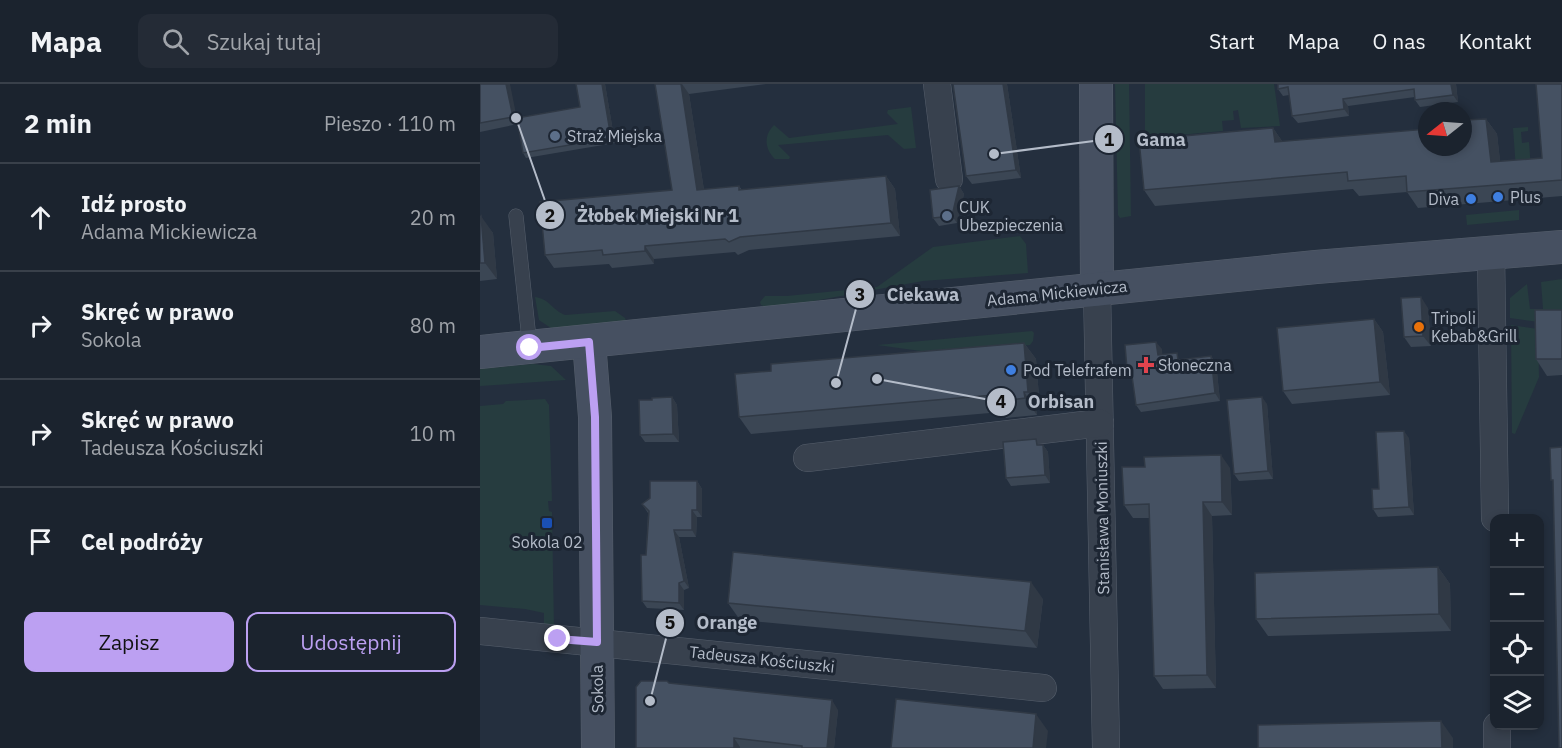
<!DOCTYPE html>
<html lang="pl">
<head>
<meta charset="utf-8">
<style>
	:root { --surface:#1b232e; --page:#242b36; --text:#f1f3f6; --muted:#a0a4aa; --line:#39404a; --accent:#bca0f2 }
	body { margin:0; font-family:"IBM Plex Sans",sans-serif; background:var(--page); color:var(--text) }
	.controls { position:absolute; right:18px; bottom:18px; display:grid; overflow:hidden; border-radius:12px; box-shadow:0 3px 9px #0003 }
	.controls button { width:54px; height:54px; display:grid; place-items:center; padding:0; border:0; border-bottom:2px solid var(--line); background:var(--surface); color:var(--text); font:30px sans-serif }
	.compass { position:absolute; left:938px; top:18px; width:54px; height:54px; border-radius:50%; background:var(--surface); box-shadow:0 3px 9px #0003; rotate:253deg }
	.stop { position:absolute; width:18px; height:18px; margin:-14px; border:4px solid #bca0f2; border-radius:50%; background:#fff }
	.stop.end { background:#bca0f2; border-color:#fff; box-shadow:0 2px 6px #0008 }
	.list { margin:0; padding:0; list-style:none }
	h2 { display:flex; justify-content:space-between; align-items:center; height:78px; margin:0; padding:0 24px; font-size:26px }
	h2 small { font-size:20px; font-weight:400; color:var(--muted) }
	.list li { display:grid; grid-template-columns:39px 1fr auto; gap:18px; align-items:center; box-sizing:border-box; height:108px; padding:0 24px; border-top:2px solid var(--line) }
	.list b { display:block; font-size:22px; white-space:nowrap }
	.list p { margin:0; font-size:20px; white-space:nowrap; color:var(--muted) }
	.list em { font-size:20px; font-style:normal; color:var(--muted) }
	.actions { display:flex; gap:12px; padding:18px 24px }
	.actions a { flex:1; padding:14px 0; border:2px solid var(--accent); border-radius:12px; text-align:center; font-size:21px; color:var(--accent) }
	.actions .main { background:var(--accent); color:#111 }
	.icon { flex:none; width:33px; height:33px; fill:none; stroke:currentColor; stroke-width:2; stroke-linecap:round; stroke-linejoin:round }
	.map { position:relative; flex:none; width:1082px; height:664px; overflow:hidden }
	header { display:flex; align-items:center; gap:36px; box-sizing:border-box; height:84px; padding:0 30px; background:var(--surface); border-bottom:2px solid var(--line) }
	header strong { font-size:28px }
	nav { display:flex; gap:33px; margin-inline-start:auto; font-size:21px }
	.search { width:420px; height:54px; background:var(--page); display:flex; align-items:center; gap:15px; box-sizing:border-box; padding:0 21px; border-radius:12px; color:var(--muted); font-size:22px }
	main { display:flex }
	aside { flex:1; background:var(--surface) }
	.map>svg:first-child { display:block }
</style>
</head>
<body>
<header>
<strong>Mapa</strong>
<div class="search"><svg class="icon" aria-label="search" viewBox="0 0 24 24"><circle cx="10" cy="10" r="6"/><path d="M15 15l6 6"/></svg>Szukaj tutaj</div>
<nav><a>Start</a><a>Mapa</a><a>O nas</a><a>Kontakt</a></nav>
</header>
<main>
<aside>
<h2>2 min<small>Pieszo · 110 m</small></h2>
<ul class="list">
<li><svg class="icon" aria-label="ahead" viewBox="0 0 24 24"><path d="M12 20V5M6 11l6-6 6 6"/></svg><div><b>Idź prosto</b><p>Adama Mickiewicza</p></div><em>20 m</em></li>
<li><svg class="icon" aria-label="right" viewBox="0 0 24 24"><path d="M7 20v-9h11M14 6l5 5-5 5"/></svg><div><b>Skręć w prawo</b><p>Sokola</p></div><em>80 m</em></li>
<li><svg class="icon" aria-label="right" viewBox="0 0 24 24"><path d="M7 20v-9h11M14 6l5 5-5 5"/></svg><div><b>Skręć w prawo</b><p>Tadeusza Kościuszki</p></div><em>10 m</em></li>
<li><svg class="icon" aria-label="arrive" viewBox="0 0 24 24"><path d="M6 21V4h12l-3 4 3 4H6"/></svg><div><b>Cel podróży</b></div></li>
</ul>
<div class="actions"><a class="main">Zapisz</a><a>Udostępnij</a></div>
</aside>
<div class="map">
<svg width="1082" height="664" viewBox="0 0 1082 664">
	<rect width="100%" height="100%" fill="#242f3e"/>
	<g fill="#263c3f">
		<polygon points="635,0 649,0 651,132 640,134 638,131"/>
		<polygon points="665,0 794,0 800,42 761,44 758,26 753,27 754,36 742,37 743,47 665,54"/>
		<path d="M431,23L436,64L424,65L408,51L298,61L310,73L309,75H295C284,64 284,51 294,41L309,54L418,40L407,29L408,26Z"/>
		<polygon points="1048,43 1048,47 1041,48 1042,59 1049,58 1051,85 1036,86 1033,44"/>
		<polygon points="1039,126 1039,136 987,141 986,131"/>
		<polygon points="540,152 546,160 548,189 443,197 290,225 281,221 280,218 285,212 307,212 397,203 453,163"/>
		<polygon points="1082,195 1082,237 1059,238 1030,234 1030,214 1047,200 1050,225 1063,225 1061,198"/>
		<path d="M55,213C70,215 72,226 85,231L135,227L145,234L147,239L74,246L59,236Z"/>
		<polygon points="1031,241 1058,245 1059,293 1035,350 1032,349"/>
		<polygon points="552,247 554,249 553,257 550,261 455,269 397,261"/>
		<polygon points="53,280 71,282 86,296 0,302 0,285"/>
		<polygon points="65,315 69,321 72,417 68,417 69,427 72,428 74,546 64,545 64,529 45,525 0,521 0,322 23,320 26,317"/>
	</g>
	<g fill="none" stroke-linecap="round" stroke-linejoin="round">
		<g stroke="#565f6c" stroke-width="15">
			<polyline id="lane" points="36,132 50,264"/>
		</g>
		<g stroke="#565f6c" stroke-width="28">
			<g id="street">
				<polyline points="457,0 469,95"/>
				<polyline points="1011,168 1015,434"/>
				<polyline points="617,205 626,664"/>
				<polyline points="327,374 620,339"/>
				<polyline points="0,547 563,604"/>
				<polyline points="1017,642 1017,664"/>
			</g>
		</g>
		<g stroke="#565f6c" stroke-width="34">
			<g id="secondary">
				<polyline points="616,0 617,205"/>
				<polyline points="109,258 115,333 118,664"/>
				<polyline points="0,268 836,183 1082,163"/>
			</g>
		</g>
		<use href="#lane" stroke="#38414e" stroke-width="14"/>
		<use href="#street" stroke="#38414e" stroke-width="27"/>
		<use href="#secondary" stroke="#465061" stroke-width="33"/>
	</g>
	<g fill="#3b4654">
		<polygon points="0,0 37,34 100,23 96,0 125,0 135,59 46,74 43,69 38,40 0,48"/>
		<polygon points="175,0 286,0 209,10 224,106 259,102 262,106 406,92 415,105 420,152 269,166 258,171 255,168 174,175 174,180 132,184 129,180 74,184 65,171 192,106"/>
		<polygon points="527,0 541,94 492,100 486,92"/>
		<polygon points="798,0 976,0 978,18 940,23 935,16 935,13 868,22 869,32 818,39 812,32 809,11 803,12 798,5"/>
		<polygon points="1082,0 1082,112 938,124 927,108 879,112 873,105 675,122 664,106 793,44 802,57 947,63 1006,35 1017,50 1020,77 1062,74"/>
		<polygon points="479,102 484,110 477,139 459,142 453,134"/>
		<polygon points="0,133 13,149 17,195 0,197"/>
		<polygon points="948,224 951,262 931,263 924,253"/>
		<polygon points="1082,226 1082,291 1067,292 1056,275"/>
		<polygon points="894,235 903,248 910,311 812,320 803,307"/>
		<polygon points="544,259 556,275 560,325 556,325 557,331 526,334 521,328 271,350 259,333 291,287"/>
		<polygon points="682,265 682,271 702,276 731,272 736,279 740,317 661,328 656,321 652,292 647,285"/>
		<polygon points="192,313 197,321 199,358 165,358 160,351 172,316"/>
		<polygon points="787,320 793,395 759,397 754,390"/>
		<polygon points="929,354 934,431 898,433 893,425 899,405"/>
		<polygon points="560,361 563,361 568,368 570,399 531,402 526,394"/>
		<polygon points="750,384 752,431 732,432 736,604 683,605 674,592 670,434 653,434 644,421"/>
		<polygon points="217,397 222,405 222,433 217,433 216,453 199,453 209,504 204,506 204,526 167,524 162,517 166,471 168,429 162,420"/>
		<polygon points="958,483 970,500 971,547 788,552 776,535"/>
		<polygon points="563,515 557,564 260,536 248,519"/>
		<polygon points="189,599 358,626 354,664 156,664"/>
	</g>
	<g fill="#303945">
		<polygon points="26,0 30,0 38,40 33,33"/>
		<polygon points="122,0 125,0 135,59 131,54"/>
		<polygon points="201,0 202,0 209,10 226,119 217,106"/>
		<polygon points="523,0 527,0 541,94 536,86"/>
		<polygon points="971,0 976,0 978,18 973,11"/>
		<polygon points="863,15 868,22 869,32 864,25"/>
		<polygon points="1006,35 1017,50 1022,94 1011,78"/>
		<polygon points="793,44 804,60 795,58"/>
		<polygon points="406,92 415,105 420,152 411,139"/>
		<polygon points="479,102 484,110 477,139 472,132"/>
		<polygon points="1,132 13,149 17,195 5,179"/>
		<polygon points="165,162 174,175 174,180 165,167"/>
		<polygon points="941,213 948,224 951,262 943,252"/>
		<polygon points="894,235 903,248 910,311 900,298"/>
		<polygon points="676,258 682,265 683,279 678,271"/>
		<polygon points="544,259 556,275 560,325 548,308"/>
		<polygon points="731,272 736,279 740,317 735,309"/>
		<polygon points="544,308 556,325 557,331 545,314"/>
		<polygon points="192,313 197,321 199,358 193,350"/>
		<polygon points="782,313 787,320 793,395 788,387"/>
		<polygon points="924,347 929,354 934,431 929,423"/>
		<polygon points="563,361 568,368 570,399 565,391"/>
		<polygon points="741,371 750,384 752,431 742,418"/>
		<polygon points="217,397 222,405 222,433 217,426"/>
		<polygon points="723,418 732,432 736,604 727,591"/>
		<polygon points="212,426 217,433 216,453 212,446"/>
		<polygon points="194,446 199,453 209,504 204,497"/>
		<polygon points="958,483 970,500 971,547 959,530"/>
		<polygon points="551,498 563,515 557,564 545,547"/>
		<polygon points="199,499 204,506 204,526 199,519"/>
		<polygon points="352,616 358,626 354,664 347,664"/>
		<polygon points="556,630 568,647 566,664 553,664"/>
		<polygon points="961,637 973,654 973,664 962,664"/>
		<polygon points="254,654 260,663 260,664 254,664"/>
	</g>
	<g fill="#455162" stroke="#303945" stroke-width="1.5">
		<polygon points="0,0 26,0 33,33 0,39"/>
		<polygon points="96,0 122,0 131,54 43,69 37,34 100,23"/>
		<polygon points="175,0 201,0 217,106 259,102 259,106 406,92 411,139 260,153 249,158 245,155 165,162 165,167 123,171 122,166 65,171 60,118 192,106"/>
		<polygon points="473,0 523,0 536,86 486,92"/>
		<polygon points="798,0 971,0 973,11 935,16 934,5 863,15 864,25 812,32 808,3 798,5"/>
		<polygon points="1056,0 1082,0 1082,96 927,108 926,92 868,97 867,88 664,106 659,56 793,44 795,58 947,45 947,63 983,63 983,36 1006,35 1011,78 1062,74"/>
		<polygon points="479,102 472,132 453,134 450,106"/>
		<polygon points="1,132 5,179 0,179 0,133"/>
		<polygon points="941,213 943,252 924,253 921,214"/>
		<polygon points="1055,226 1082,226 1082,275 1056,275"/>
		<polygon points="894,235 900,298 803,307 797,244"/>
		<polygon points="676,258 678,271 697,269 698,276 731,272 735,309 656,321 651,285 647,285 645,261"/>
		<polygon points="544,259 548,308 544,308 545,314 514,318 513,311 259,333 255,290 291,287 291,280"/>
		<polygon points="192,313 193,350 160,351 159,316 172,316 172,314"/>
		<polygon points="782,313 788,387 754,390 747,316"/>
		<polygon points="924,347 929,423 893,425 892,405 899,405 896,348"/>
		<polygon points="556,355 557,361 563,361 565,391 526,394 523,358"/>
		<polygon points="1082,363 1082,664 1079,664 1073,396 1071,396 1070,364"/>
		<polygon points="741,371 742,418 723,418 727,591 674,592 669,420 644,421 642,383 665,383 664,373"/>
		<polygon points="170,397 217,397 217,426 212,426 212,446 194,446 204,497 199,499 199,519 162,517 161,471 166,471 169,427 162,420 170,414"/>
		<polygon points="253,468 551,498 545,547 248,519"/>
		<polygon points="958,483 959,530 776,535 775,489"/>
		<polygon points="161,597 187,597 189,599 352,616 347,664 322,664 322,662 254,654 254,664 156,664 156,603"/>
		<polygon points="416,615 556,630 553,664 411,664"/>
		<polygon points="961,637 962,664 778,664 778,641"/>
	</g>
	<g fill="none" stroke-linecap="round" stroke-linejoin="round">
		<polyline stroke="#bca0f2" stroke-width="8" points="50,264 109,258 115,333 117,558 78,555"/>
	</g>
	<g fill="#5c6f8a" stroke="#1d2633" stroke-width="2">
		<circle cx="75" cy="52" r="6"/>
		<circle cx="467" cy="132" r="6"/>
	</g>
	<g fill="#3f7fe0" stroke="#1d2633" stroke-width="2">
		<circle cx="1018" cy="113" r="6"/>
		<circle cx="991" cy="115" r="6"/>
		<circle cx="531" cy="286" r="6"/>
	</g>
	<circle fill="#e8710a" stroke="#1d2633" stroke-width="2" cx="939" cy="243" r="6"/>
	<path fill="#e0444e" stroke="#1d2633" stroke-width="2" d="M663 272h6v6h6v6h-6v6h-6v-6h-6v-6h6z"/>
	<rect fill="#1a4fb4" stroke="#1d2633" stroke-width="2" x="61" y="433" width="12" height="12" rx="3"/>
	<g text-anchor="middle" stroke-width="6" stroke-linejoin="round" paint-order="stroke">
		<g font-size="16" fill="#b4bcc9" stroke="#1d2633" text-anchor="start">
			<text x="87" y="58">Straż Miejska</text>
			<text x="1030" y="119">Plus</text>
			<text x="979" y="121" text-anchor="end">Diva</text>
			<text x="479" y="129">CUK<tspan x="479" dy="18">Ubezpieczenia</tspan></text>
			<text x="951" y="240">Tripoli<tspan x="951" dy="18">Kebab&amp;Grill</tspan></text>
			<text x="678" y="287">Słoneczna</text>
			<text x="543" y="292">Pod Telefrafem</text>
			<text x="67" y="464" text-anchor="middle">Sokola 02</text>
		</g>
		<g font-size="16" fill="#b4bcc9" stroke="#1d2633">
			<text transform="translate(577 209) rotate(-6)" y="6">Adama Mickiewicza</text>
			<text transform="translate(622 434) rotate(-91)" y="6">Stanisława Moniuszki</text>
			<text transform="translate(282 575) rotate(6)" y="6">Tadeusza Kościuszki</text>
			<text transform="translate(117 605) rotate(-91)" y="6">Sokola</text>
		</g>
	</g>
	<path fill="none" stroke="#b4bcc9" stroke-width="2" d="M514 70L629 55M36 34L70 131M356 299L380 210M397 295L521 318M170 617L190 539"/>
	<g fill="#b4bcc9" stroke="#1d2633" stroke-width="2">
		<circle cx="514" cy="70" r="6"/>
		<circle cx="36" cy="34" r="6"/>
		<circle cx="356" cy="299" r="6"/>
		<circle cx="397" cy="295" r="6"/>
		<circle cx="170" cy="617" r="6"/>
		<circle cx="629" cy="55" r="15"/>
		<circle cx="70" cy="131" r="15"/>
		<circle cx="380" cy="210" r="15"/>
		<circle cx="521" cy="318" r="15"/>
		<circle cx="190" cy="539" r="15"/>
	</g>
	<g font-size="18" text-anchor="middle" font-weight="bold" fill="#111">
		<text x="629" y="62">1</text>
		<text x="70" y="138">2</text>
		<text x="380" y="217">3</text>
		<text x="521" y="324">4</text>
		<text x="190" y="545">5</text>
	</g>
	<g font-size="18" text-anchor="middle" font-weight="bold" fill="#b4bcc9" stroke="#1d2633" stroke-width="6" stroke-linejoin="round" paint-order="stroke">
		<text x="681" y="62">Gama</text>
		<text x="178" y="138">Żłobek Miejski Nr 1</text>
		<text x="443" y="217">Ciekawa</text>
		<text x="581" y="324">Orbisan</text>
		<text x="247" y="545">Orange</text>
	</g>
</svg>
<div class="controls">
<button>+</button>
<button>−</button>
<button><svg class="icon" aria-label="locate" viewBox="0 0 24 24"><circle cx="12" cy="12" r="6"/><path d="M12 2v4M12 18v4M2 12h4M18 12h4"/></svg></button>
<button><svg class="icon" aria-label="layers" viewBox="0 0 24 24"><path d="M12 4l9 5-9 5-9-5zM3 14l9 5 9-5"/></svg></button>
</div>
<svg class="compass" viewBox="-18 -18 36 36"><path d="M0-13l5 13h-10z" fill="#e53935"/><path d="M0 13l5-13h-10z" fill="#a0a4aa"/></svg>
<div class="stop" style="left:50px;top:264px"></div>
<div class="stop end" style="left:78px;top:555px"></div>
</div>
</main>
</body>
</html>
